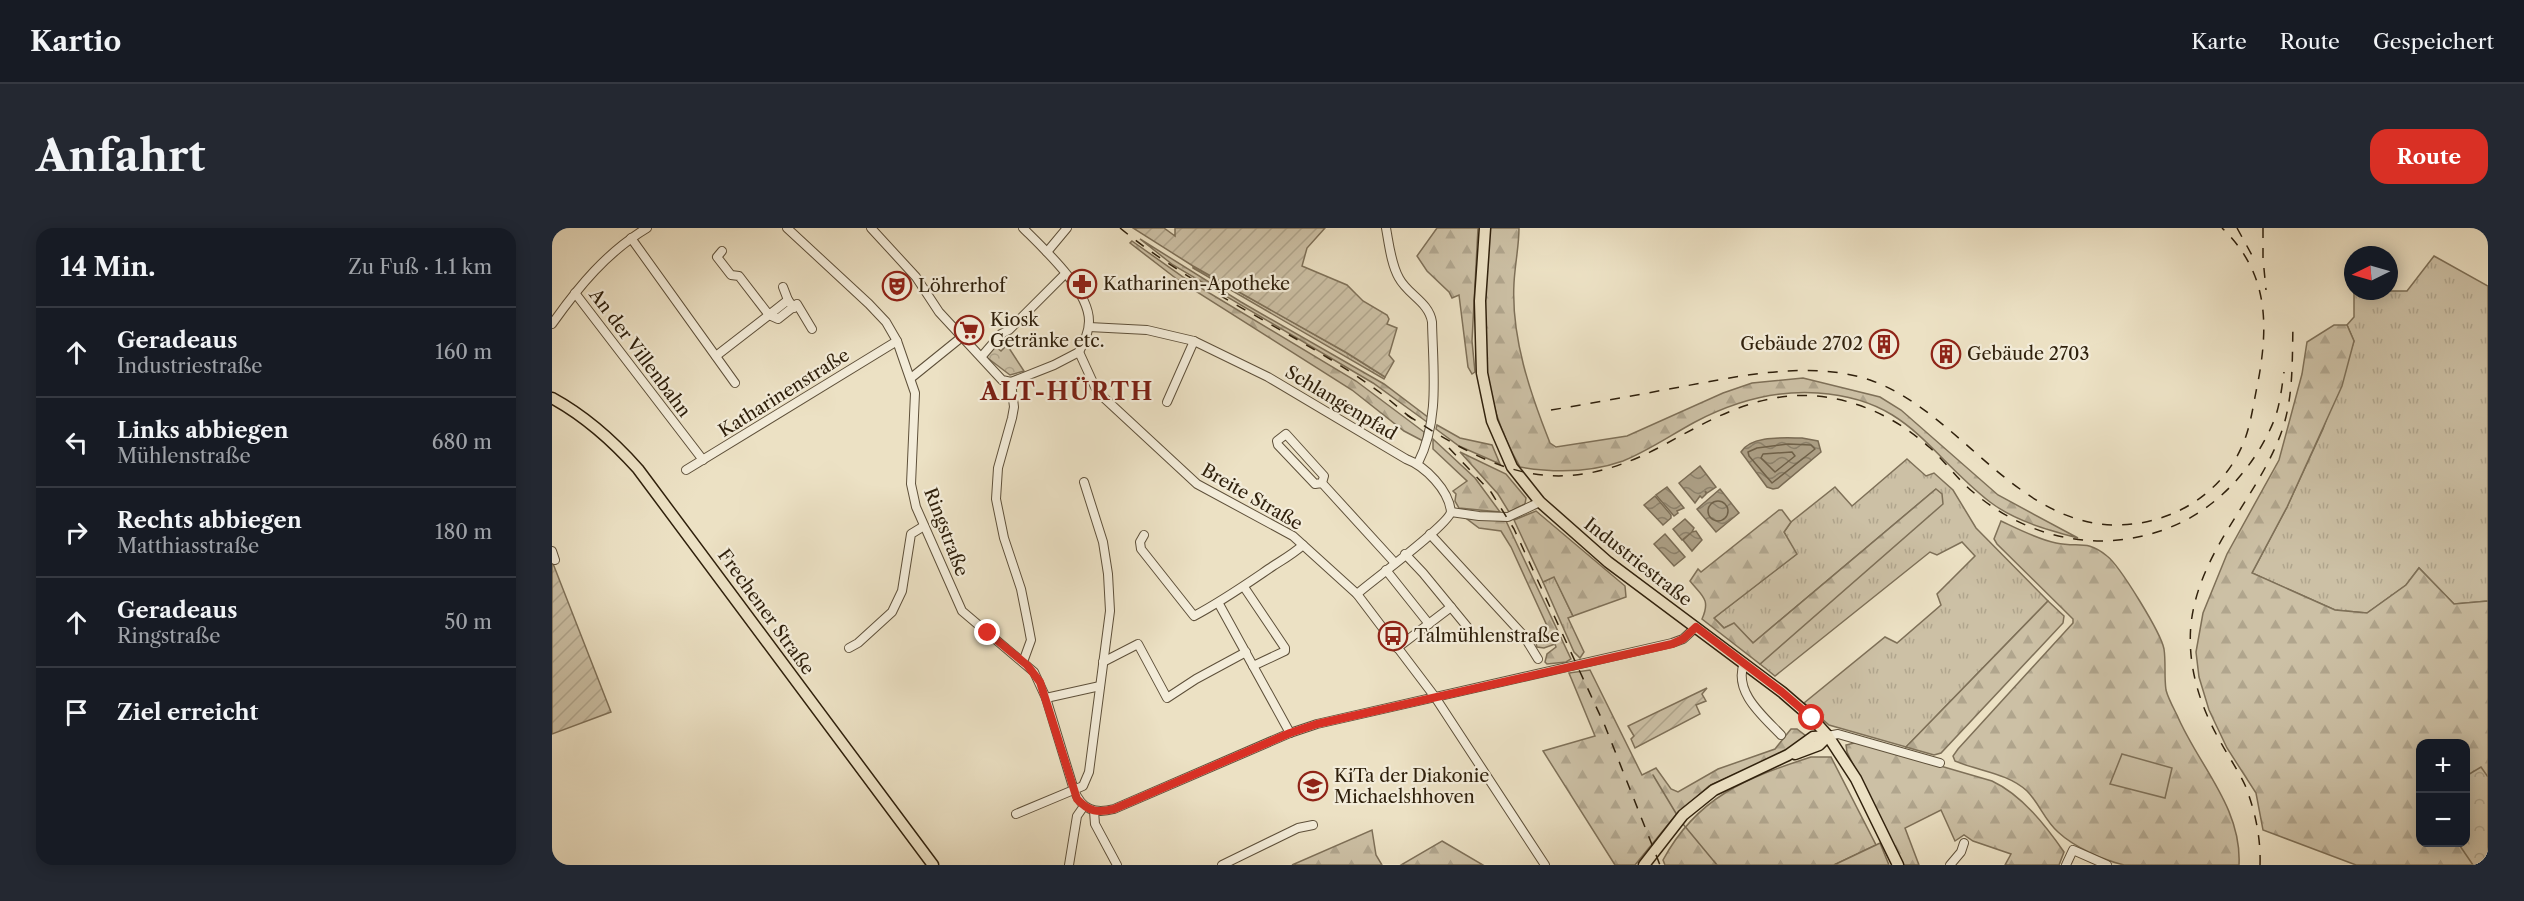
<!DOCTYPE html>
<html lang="de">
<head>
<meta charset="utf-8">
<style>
	:root { --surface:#171b24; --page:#242831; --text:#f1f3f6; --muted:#9ea1a6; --line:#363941; --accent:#d93025 }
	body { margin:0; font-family:"Libre Caslon Text",serif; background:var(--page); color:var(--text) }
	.controls { position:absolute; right:18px; bottom:18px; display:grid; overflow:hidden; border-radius:12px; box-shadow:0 3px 15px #0003 }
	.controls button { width:54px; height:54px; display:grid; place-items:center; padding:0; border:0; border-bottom:2px solid var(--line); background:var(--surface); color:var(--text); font:30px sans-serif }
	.compass { position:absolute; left:1792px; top:18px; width:54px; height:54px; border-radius:50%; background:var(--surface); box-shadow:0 3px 15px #0003; rotate:265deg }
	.stop { position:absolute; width:18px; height:18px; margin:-14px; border:4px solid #d93025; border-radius:50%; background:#fff }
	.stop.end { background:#d93025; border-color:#fff; box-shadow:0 2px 6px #0008 }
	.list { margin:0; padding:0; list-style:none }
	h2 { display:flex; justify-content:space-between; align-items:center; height:78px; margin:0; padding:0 24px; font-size:26px }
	h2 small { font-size:20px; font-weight:400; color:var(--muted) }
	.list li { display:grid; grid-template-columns:39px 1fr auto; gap:18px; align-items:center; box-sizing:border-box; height:90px; padding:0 24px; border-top:2px solid var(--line) }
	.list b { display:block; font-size:22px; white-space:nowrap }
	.list p { margin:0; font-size:20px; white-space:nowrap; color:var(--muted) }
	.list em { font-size:20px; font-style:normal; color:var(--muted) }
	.icon { flex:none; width:33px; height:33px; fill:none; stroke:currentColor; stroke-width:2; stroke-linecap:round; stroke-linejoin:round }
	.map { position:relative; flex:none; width:1936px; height:637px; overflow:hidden; border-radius:18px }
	header { display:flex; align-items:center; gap:36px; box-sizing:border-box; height:84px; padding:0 30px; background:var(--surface); border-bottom:2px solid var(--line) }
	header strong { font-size:28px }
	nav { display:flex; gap:33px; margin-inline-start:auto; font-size:21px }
	.intro { display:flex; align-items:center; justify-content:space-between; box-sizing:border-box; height:144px; padding:0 36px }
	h1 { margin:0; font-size:42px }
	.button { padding:15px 27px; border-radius:18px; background:var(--accent); color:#fff; font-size:21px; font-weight:700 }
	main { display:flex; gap:36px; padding:0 36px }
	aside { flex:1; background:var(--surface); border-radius:18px; box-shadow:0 3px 15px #0003 }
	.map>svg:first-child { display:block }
</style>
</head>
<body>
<header>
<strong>Kartio</strong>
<nav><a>Karte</a><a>Route</a><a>Gespeichert</a></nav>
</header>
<div class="intro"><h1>Anfahrt</h1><a class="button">Route</a></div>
<main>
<aside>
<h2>14 Min.<small>Zu Fuß · 1.1 km</small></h2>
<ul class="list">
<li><svg class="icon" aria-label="ahead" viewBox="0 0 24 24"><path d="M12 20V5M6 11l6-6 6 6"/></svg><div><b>Geradeaus</b><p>Industriestraße</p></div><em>160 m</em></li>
<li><svg class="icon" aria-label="left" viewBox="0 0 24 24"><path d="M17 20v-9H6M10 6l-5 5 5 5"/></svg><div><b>Links abbiegen</b><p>Mühlenstraße</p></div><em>680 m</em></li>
<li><svg class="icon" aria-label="right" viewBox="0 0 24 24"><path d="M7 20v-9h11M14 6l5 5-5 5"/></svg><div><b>Rechts abbiegen</b><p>Matthiasstraße</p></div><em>180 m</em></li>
<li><svg class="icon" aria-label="ahead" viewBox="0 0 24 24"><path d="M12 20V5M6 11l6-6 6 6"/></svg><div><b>Geradeaus</b><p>Ringstraße</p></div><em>50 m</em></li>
<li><svg class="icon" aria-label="arrive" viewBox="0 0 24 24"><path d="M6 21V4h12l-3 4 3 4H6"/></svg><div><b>Ziel erreicht</b></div></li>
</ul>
</aside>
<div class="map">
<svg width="1936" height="637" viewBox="0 0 1936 637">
	<defs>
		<pattern id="grass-tufts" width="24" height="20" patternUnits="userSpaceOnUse" patternTransform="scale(1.5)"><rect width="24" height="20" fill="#ccc0a5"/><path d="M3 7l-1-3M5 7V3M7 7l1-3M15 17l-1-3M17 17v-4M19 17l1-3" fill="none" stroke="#b0a58d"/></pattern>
		<pattern id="forest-firs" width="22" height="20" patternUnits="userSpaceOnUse" patternTransform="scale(1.5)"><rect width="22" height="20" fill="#ccc0a5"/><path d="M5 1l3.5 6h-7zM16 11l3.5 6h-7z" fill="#b0a58d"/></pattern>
		<pattern id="park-crowns" width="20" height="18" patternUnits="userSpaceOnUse" patternTransform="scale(1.5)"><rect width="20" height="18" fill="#ccc0a5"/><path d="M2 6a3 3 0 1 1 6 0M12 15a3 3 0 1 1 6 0" fill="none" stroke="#b0a58d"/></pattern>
		<pattern id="garden-furrows" width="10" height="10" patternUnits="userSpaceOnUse" patternTransform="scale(1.5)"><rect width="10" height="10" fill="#ccc0a5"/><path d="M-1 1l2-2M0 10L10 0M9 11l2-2" fill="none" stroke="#b0a58d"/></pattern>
		<pattern id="water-waves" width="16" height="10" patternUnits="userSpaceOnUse" patternTransform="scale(1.5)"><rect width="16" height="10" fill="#ac9f85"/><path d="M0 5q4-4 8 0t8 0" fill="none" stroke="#8c816b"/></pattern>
	</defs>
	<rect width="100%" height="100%" fill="#ece1c4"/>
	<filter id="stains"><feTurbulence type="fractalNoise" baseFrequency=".00333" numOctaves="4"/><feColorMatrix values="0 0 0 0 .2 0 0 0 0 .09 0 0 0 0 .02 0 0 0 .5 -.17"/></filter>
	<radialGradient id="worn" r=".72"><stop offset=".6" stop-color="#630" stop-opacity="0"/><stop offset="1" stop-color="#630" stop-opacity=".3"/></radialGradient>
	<g fill="url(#grass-tufts)" stroke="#7e7058" stroke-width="1.5">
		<polygon points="1882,28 1936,58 1936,373 1902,376 1867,340 1854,357 1815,385 1783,382 1700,345 1735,279 1771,201 1802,113 1795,97 1802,89 1802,63 1855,63"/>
		<polygon points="641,38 795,125 833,149 832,151 641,40"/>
		<polygon points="1355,231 1374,248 1382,245 1401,262 1424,300 1496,373 1354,519 1277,497 1252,475 1333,409 1345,415 1389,377 1385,366 1423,328 1410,314 1385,327 1378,324 1223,448 1208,436 1273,377 1384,261 1201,415 1182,396 1172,400 1162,390 1243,327 1232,304 1239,294 1283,259 1300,278"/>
		<polygon points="1002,348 1021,388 1016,390 1032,424 1028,430 1022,424 991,354"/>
	</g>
	<g fill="url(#forest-firs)" stroke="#7e7058" stroke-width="1.5" fill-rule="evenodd">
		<polygon points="885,0 926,0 920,113 923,144 920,146 916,139 907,67 900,70 897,64 875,43 865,28"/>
		<path d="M937,0H967C967,18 963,36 962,55C959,109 978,165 998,215L1004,219L1075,208L1171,165L1200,155L1251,150L1328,169L1349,182L1446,267L1526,310C1496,302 1463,293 1438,274C1375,225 1357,171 1266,165C1223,162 1181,174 1143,194C1119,207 1096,223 1071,233C1037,245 1003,245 968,239C921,159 931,88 937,0Z"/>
		<polygon points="588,11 689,74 832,156 877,190 875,194 821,155 621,37"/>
		<polygon points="580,13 634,51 804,153 872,204 871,213 852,203 800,162 626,52 578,15"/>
		<path d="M1782,97H1795L1802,113L1790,158L1735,279L1700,345L1783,382L1815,385L1854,357L1867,340L1902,376L1936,373V637H1804L1711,602L1704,565L1675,520L1657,482L1647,449L1644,424L1651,385L1675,326L1727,232L1750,146L1755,114ZM1868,516H1914V614H1868Z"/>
		<polygon points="885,197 908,210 940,217 948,236 907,218 884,201"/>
		<polygon points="881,211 923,250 948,284 907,280 903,273 904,266 901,263 915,253 881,221"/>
		<polygon points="908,224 954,246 974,270 973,276 957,284 946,266"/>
		<path d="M1384,261L1390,266L1391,276L1208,436L1150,391C1159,371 1150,368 1138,353L1146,341L1149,344L1227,282H1230L1239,294L1232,304L1245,326L1162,390L1172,400L1182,395L1201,415Z"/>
		<polygon points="984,283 1073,358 1074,369 1021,388 1002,349 991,354 962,292"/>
		<polygon points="911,288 954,293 1019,431 1014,434 995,436 993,434 995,426 1004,419 1003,416 992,420 985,419 983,412 986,405 996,400 959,319 949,303 927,300"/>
		<path d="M1449,293C1466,301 1485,311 1504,315C1527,320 1534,311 1555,328C1568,338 1609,405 1612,421C1614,434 1612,448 1614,462C1616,470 1621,479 1625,487C1646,537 1690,579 1687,637H1572C1551,632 1522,619 1506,604C1493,593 1487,575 1475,563C1456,545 1426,543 1403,533L1401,528L1406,521L1521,395V391L1445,316L1442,311Z"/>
		<polygon points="1496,373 1512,388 1511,395 1389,525 1382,527 1354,519"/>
		<polygon points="1038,442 1090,547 1104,540 1119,561 1126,564 1166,541 1223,521 1239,501 1245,501 1254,508 1232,524 1157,558 1123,588 1083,637 1063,637 991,523 1043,508 1017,445"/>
		<path d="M1306,514L1440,553C1470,567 1494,598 1512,624L1507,637H1453L1459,626L1421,613L1412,607L1403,613L1389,582L1353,600L1367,637H1350L1295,524L1294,517Z"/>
		<path d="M1259,529H1279L1324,617L1282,637H1113L1111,632C1145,569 1194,550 1259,529Z"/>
		<polygon points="820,602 824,627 830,637 740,637"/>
		<polygon points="890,613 931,637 849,637"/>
	</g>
	<g fill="url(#park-crowns)" stroke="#7e7058" stroke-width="1.5">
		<polygon points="455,117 472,143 458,147 433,128 443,118 449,123"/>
		<polygon points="1929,539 1936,549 1936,637 1921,637 1906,615 1914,614 1914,548"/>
	</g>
	<g fill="url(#garden-furrows)" stroke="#7e7058" stroke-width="1.5">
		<polygon points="581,0 612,0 623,8 623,0 773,0 755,20 750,38 795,57 811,73 835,87 837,91 835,96 845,100 837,127 842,133 833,149 795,125 641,38"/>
		<polygon points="0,333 59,484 0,506"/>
		<polygon points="1155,460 1150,466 1154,473 1144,477 1148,486 1083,520 1079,511 1082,508 1076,498"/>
	</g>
	<g fill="#ccc0a5" stroke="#7e7058" stroke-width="1.5">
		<polygon points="1570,526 1620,540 1613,570 1558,556"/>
		<polygon points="1328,615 1337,637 1282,637 1324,617"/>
	</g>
	<g fill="url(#water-waves)" stroke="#7a6c55" stroke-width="1.5">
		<path d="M1250,210L1266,213L1269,224L1226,260L1221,261L1215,259L1189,224C1199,207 1232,210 1250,210Z"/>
		<polygon points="1148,238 1164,259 1155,265 1153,263 1154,266 1150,270 1148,268 1143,275 1127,255"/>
		<polygon points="1115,259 1132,280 1125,283 1126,285 1122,288 1104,267"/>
		<polygon points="1168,261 1187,285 1164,304 1145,281"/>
		<polygon points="1103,268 1119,287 1119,290 1111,297 1092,277"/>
		<polygon points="1133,291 1142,300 1140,304 1144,303 1150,312 1140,323 1131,312 1140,304 1130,312 1121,301"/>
		<polygon points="1113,306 1133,329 1122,338 1102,316"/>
	</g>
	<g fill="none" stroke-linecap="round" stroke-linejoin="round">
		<g stroke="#6e6048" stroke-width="1.5">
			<polygon points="1236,216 1259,217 1263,221 1220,255 1197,228 1196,224 1205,220"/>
			<polygon points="1240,224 1243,228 1223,244 1209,230 1211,226"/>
			<circle cx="1166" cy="283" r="10"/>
		</g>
		<g stroke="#7a6c55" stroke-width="1.5">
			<polyline points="1101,547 1125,587"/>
			<polyline points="1131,596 1165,637"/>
		</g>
		<g stroke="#5e503a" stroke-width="10">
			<g id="minor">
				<path d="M235,0L317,76L334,94L345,113L363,165L359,256L364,279L410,383L482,444L494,470L522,562C530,582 543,586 562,581L738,505L765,496L1120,415L1131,411L1144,399"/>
				<polyline points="319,0 364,49 387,84 450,152 459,154"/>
				<path d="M834,0C837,16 839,36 847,50C856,67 877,74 880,94C881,142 888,192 866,235"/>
				<polyline points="79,10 183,155"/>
				<polyline points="170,23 165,29 179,47 187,48 217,87 236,72 242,80"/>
				<polyline points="495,24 515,0"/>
				<polyline points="231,59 236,72"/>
				<polyline points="23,65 151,232"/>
				<path d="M0,96C27,58 55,24 95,0"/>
				<path d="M537,99L595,102L642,113L716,149L854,231C873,238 897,262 899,284"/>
				<polyline points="527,124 543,159 550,168 645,256 741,308 805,366 883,469 993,637"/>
				<polyline points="164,128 217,87 226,91 245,76 260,101"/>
				<polyline points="430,128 449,106 457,102 513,46"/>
				<polyline points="359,150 411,108"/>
				<polyline points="459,154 462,179 460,190 446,240 444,271 452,310 469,361 476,396 479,412 471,434"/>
				<path d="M459,154L502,137L527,124C532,114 537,104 537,93C537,62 492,21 471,0"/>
				<polyline points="615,174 642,113"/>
				<polyline points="134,242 345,113"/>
				<polyline points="770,255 772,248 734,206 725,213 726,217 763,256 770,255 843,335"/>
				<polyline points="899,284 927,288 956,289 988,274"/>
				<polyline points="878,306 972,408 986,431"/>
				<path d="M592,307L588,314L589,321L642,388C672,372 693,357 721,338C732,331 741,326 751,317"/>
				<polyline points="0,323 3,332"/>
				<polyline points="853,326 871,345 917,401 916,408"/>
				<polyline points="834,342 877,396"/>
				<polyline points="692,359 733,420 733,423 701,438"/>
				<path d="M805,366C821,352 895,298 899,284"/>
				<polyline points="667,376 738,505"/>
				<polyline points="297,420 306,415 340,384 350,363 359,306 372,298"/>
				<polyline points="845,420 899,379"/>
				<polyline points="551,434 586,416 615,470 644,451 694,424"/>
				<path d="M1192,435C1181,464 1211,488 1229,507"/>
				<polyline points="494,470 548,458"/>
				<polyline points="1276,508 1286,506 1388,535"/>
				<polyline points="542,583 543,596 565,637"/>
				<polyline points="464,586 531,558 537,544 558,383 556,346 551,314 532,254"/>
				<polyline points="517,637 525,588 532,578"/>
				<polyline points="670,637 746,600 761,597"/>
				<polyline points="1398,637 1409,624 1412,615"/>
				<polyline points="1514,637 1521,622 1555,637"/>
			</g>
		</g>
		<g stroke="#2f200c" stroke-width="13">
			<g id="major">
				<polyline points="933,0 928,73 930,145 940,193 960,239 988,274 1056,334 1230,464 1260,490 1276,508 1304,551 1346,637"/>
				<path d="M0,170C33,188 61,213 86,241L381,637"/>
				<polyline points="1243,526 1267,517 1276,508"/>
				<polyline points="1092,637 1131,587 1162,562 1236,527 1261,509 1276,508"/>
			</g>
		</g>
		<use href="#minor" stroke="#f3ecd9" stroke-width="8"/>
		<use href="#major" stroke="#ece1c4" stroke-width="10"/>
		<g stroke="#2f200c" stroke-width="1.5" stroke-dasharray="10 10" stroke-linecap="butt">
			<path d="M568,0C645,63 738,101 819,158C834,168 847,181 862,192"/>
			<polyline points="1685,0 1701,29"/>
			<polyline points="1711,0 1711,30 1714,62"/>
			<path d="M999,182C1042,175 1085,167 1128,159C1188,148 1258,132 1318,152C1407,183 1464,298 1566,297C1623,296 1675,263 1694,208C1700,190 1702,172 1706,154C1717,95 1716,44 1670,0"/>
			<path d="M855,187C945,245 1005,273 1108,219C1158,192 1205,163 1265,168C1307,172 1346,191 1377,219C1393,233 1405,251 1421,264C1482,316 1564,329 1636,291C1675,270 1707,231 1723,190C1728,176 1730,158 1732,144"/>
			<polyline points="897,220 939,264 962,301 1053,498 1108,637"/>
			<path d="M1708,637C1709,610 1703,582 1693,557C1686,542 1676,528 1668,513C1648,478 1635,438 1639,396C1647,325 1700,276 1726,213C1742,176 1740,135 1741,96"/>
		</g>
	</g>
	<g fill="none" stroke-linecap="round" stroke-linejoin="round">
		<path stroke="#d93025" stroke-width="8" d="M436,405L475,437L488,454L525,571C537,584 546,585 562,581L738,505L765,496L1120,416L1131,411L1144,399L1230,464L1260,490"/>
	</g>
	<defs>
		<g id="pharmacy-ring" transform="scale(1.5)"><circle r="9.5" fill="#f3ecd9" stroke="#8f2418" stroke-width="1.5"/><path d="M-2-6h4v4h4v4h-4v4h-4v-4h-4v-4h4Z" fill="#8f2418"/></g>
		<g id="theatre-ring" transform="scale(1.5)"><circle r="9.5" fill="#f3ecd9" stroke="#8f2418" stroke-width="1.5"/><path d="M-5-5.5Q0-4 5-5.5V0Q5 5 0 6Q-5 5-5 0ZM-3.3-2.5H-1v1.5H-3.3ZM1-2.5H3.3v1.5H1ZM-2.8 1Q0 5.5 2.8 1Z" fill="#8f2418"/></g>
		<g id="supermarket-ring" transform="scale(1.5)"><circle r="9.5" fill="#f3ecd9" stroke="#8f2418" stroke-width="1.5"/><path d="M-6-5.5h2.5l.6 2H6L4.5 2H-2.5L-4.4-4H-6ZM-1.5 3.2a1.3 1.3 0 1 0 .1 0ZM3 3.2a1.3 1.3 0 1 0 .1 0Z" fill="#8f2418"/></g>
		<g id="building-ring" transform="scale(1.5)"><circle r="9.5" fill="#f3ecd9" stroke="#8f2418" stroke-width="1.5"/><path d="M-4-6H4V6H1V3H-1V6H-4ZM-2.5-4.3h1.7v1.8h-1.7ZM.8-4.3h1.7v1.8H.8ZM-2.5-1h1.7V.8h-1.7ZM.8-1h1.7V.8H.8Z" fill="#8f2418"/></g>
		<g id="bus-ring" transform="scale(1.5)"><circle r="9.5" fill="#f3ecd9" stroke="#8f2418" stroke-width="1.5"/><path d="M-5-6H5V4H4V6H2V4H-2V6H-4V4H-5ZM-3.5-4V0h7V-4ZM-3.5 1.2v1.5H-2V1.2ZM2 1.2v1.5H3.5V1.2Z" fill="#8f2418"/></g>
		<g id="school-ring" transform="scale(1.5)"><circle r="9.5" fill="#f3ecd9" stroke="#8f2418" stroke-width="1.5"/><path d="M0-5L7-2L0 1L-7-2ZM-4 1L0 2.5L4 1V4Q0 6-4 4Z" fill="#8f2418"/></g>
	</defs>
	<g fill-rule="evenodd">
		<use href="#pharmacy-ring" x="530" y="56"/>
		<use href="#theatre-ring" x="345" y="58"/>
		<use href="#supermarket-ring" x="417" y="102"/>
		<use href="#building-ring" x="1332" y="116"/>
		<use href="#building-ring" x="1394" y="126"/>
		<use href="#bus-ring" x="841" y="408"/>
		<use href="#school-ring" x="761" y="558"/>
	</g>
	<g text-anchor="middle" stroke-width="4.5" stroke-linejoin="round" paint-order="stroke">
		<g font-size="18" fill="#2f200c" stroke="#f3ecd9" text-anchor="start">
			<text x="551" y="62">Katharinen-Apotheke</text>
			<text x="366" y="64">Löhrerhof</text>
			<text x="438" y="98">Kiosk<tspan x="438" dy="21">Getränke etc.</tspan></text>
			<text x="1311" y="122" text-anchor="end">Gebäude 2702</text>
			<text x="1415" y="132">Gebäude 2703</text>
			<text x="862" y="414">Talmühlenstraße</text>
			<text x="782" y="554">KiTa der Diakonie<tspan x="782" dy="21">Michaelshhoven</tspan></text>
		</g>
		<g font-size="18" fill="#2f200c" stroke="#f3ecd9">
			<text transform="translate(88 125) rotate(53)" y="6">An der Villenbahn</text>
			<text transform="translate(232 165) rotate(-32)" y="6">Katharinenstraße</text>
			<text transform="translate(789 175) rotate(31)" y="6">Schlangenpfad</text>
			<text transform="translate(700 269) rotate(30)" y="6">Breite Straße</text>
			<text transform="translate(394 304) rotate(69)" y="6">Ringstraße</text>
			<text transform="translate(1086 334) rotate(38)" y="6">Industriestraße</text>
			<text transform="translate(214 384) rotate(54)" y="6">Frechener Straße</text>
		</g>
		<g font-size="24" font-weight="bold" letter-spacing="1.5" fill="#7a1f14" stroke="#f3ecd9">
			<text x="515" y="172">ALT-HÜRTH</text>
		</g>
	</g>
	<rect width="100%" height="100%" filter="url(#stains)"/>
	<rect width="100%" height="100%" fill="url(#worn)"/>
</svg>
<div class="controls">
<button>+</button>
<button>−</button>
</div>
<svg class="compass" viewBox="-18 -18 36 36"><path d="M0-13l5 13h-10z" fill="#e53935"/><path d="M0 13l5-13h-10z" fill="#9ea1a6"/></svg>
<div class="stop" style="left:1260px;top:490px"></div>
<div class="stop end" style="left:436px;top:405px"></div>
</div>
</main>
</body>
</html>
